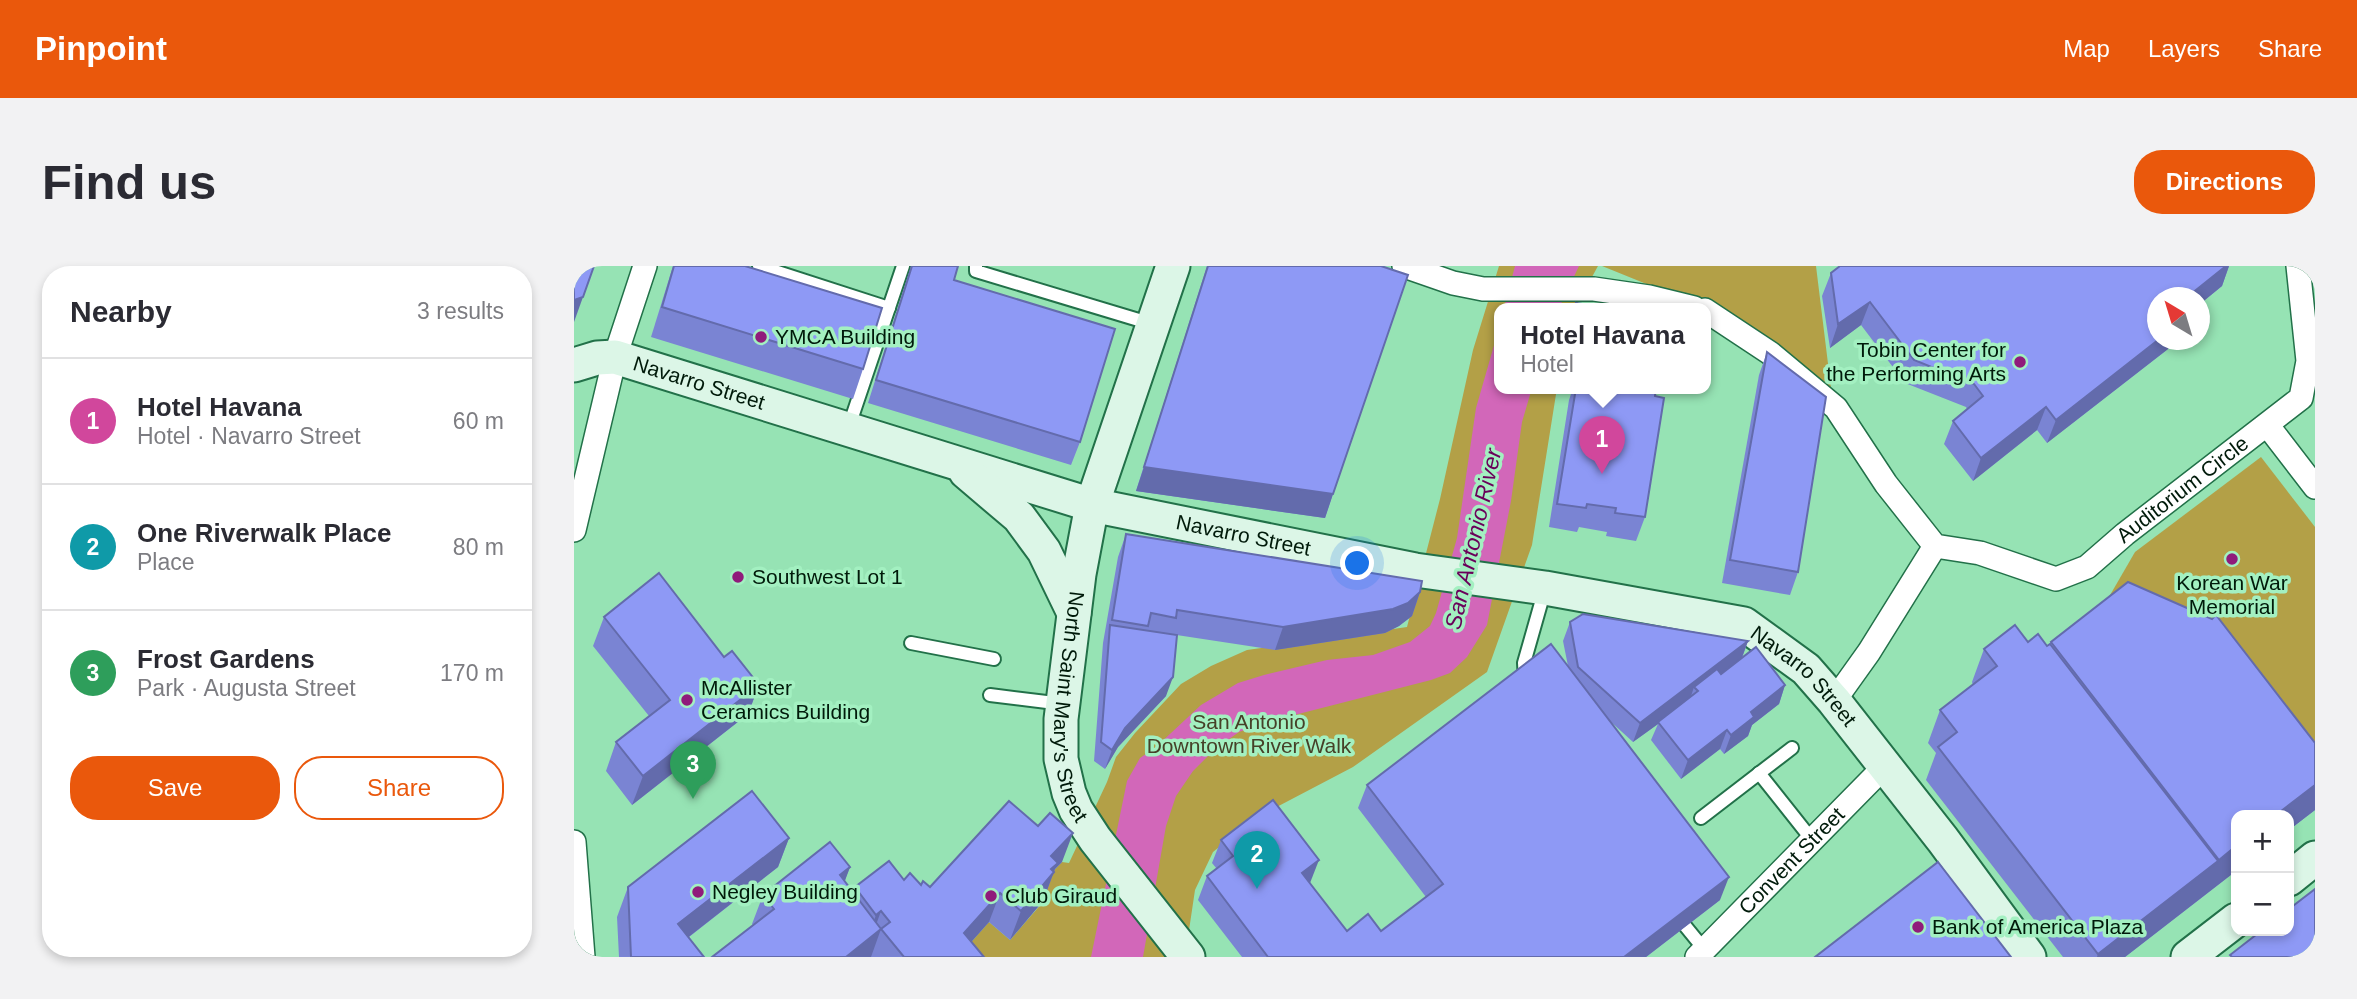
<!DOCTYPE html>
<html lang="en">
<head>
<meta charset="utf-8">
<style>
	:root { --surface:#fff; --page:#f2f2f3; --text:#2b2b33; --muted:#7c7c81; --line:#e1e1e2; --accent:#ea580c }
	body { margin:0; font-family:Arial,sans-serif; background:var(--page); color:var(--text) }
	.controls { position:absolute; right:21px; bottom:21px; display:grid; overflow:hidden; border-radius:14px; box-shadow:0 4px 10px #0003 }
	.controls button { width:63px; height:63px; display:grid; place-items:center; padding:0; border:0; border-bottom:2px solid var(--line); background:var(--surface); color:var(--text); font:35px sans-serif }
	.compass { position:absolute; left:1573px; top:21px; width:63px; height:63px; border-radius:50%; background:var(--surface); box-shadow:0 4px 10px #0003; rotate:322deg }
	.you { position:absolute; left:784px; top:298px; width:24px; height:24px; margin:-18px; border:5px solid #fff; border-radius:50%; background:#1a73e8; box-shadow:0 0 0 10px #1a73e833 }
	.badge { display:grid; place-items:center; width:46px; height:46px; border-radius:50%; background:var(--accent); color:#fff; font-size:23px; font-weight:700 }
	.pin { position:absolute; translate:-50% -58px; filter:drop-shadow(0 2px 4px #0008) }
	.pin::after { content:''; position:absolute; top:37px; width:24px; height:21px; background:inherit; clip-path:polygon(0 0,100% 0,50% 100%) }
	.popup { position:absolute; left:920px; top:37px; width:217px; height:91px; box-sizing:border-box; display:grid; place-content:center; border-radius:14px; background:var(--surface); filter:drop-shadow(0 2px 5px #0005); font-size:23px; white-space:nowrap; color:var(--muted) }
	.popup b { font-size:26px; color:var(--text) }
	.popup::after { content:''; position:absolute; left:50%; top:100%; margin-left:-14px; border:14px solid transparent; border-top-color:var(--surface) }
	.list { margin:0; padding:0; list-style:none }
	h2 { display:flex; justify-content:space-between; align-items:center; height:91px; margin:0; padding:0 28px; font-size:30px }
	h2 small { font-size:23px; font-weight:400; color:var(--muted) }
	.list li { display:grid; grid-template-columns:46px 1fr auto; gap:21px; align-items:center; box-sizing:border-box; height:126px; padding:0 28px; border-top:2px solid var(--line) }
	.list b { display:block; font-size:26px; white-space:nowrap }
	.list p { margin:0; font-size:23px; white-space:nowrap; color:var(--muted) }
	.list em { font-size:23px; font-style:normal; color:var(--muted) }
	.actions { display:flex; gap:14px; padding:21px 28px }
	.actions a { flex:1; padding:16px 0; border:2px solid var(--accent); border-radius:28px; text-align:center; font-size:24px; color:var(--accent) }
	.actions .main { background:var(--accent); color:#fff }
	.map { position:relative; flex:none; width:1741px; height:691px; overflow:hidden; border-radius:28px }
	header { display:flex; align-items:center; gap:42px; box-sizing:border-box; height:98px; padding:0 35px; background:var(--accent); color:#fff }
	header strong { font-size:33px }
	nav { display:flex; gap:38px; margin-inline-start:auto; font-size:24px }
	.intro { display:flex; align-items:center; justify-content:space-between; box-sizing:border-box; height:168px; padding:0 42px }
	h1 { margin:0; font-size:49px }
	.button { padding:18px 32px; border-radius:28px; background:var(--accent); color:#fff; font-size:24px; font-weight:700 }
	main { display:flex; gap:42px; padding:0 42px }
	aside { flex:1; background:var(--surface); border-radius:28px; box-shadow:0 4px 10px #0003 }
	.map>svg:first-child { display:block }
</style>
</head>
<body>
<header>
<strong>Pinpoint</strong>
<nav><a>Map</a><a>Layers</a><a>Share</a></nav>
</header>
<div class="intro"><h1>Find us</h1><a class="button">Directions</a></div>
<main>
<aside>
<h2>Nearby<small>3 results</small></h2>
<ul class="list">
<li><span class="badge" style="background:#d1479c">1</span><div><b>Hotel Havana</b><p>Hotel · Navarro Street</p></div><em>60 m</em></li>
<li><span class="badge" style="background:#0f9aa8">2</span><div><b>One Riverwalk Place</b><p>Place</p></div><em>80 m</em></li>
<li><span class="badge" style="background:#2e9e5b">3</span><div><b>Frost Gardens</b><p>Park · Augusta Street</p></div><em>170 m</em></li>
</ul>
<div class="actions"><a class="main">Save</a><a>Share</a></div>
</aside>
<div class="map">
<svg width="1741" height="691" viewBox="0 0 1741 691">
	<rect width="100%" height="100%" fill="#96e3b4"/>
	<g fill="#b3a047">
		<polygon points="925,0 1024,0 1001,42 925,42 925,122 983,122 958,279 913,406 779,501 680,553 639,586 621,624 611,691 384,691 415,656 436,674 469,636 466,619 488,596 495,597 533,516 542,491 561,467 607,418 637,400 673,384 833,361 866,233 899,84"/>
		<polygon points="1028,0 1242,0 1257,122 1127,31 1102,30"/>
		<polygon points="1687,191 1741,261 1741,524 1528,343 1561,286"/>
	</g>
	<g fill="#d267b9">
		<polygon points="941,0 1005,0 985,42 930,42"/>
		<polygon points="925,62 925,122 958,122 948,156 937,235 913,359 893,391 876,407 857,414 693,456 665,466 641,483 619,505 602,530 592,560 569,691 517,691 553,515 566,492 582,481 627,439 664,417 690,409 753,394 799,389 836,376 856,360 862,347 883,272 902,142"/>
	</g>
	<g fill="none" stroke-linecap="round" stroke-linejoin="round">
		<g stroke="#227149" stroke-width="16">
			<g id="lane">
				<polyline points="185,0 315,42"/>
				<polyline points="402,0 402,5 578,58"/>
				<polyline points="274,163 329,0"/>
				<polyline points="337,377 420,393"/>
				<polyline points="951,414 950,397 971,323"/>
				<polyline points="416,429 489,438"/>
				<polyline points="1185,507 1239,575"/>
				<polyline points="1127,552 1218,482"/>
				<polyline points="1112,661 1130,683"/>
			</g>
		</g>
		<g stroke="#227149" stroke-width="26">
			<g id="street">
				<polyline points="830,0 879,17 909,23 1020,23 1075,31 1120,42"/>
				<path id="s1" d="M1131,44L1196,87L1262,142L1312,218L1361,280L1406,287L1482,313L1513,301L1551,268L1727,132L1734,95L1724,0"/>
				<polyline points="1694,160 1741,221"/>
				<polyline points="0,264 41,91 71,0"/>
				<polyline points="1260,435 1295,386 1361,280"/>
				<polyline points="0,576 9,691"/>
				<path id="s2" d="M1123,691L1312,499"/>
			</g>
		</g>
		<g stroke="#227149" stroke-width="37">
			<g id="secondary">
				<path id="s3" d="M599,0L518,239L505,308L487,453V493L495,527L502,544L521,573L614,691"/>
				<path id="s4" d="M0,99L23,92L41,91L518,239L841,304L971,322L1170,358L1232,403L1260,435L1369,574L1455,691"/>
				<polyline points="392,206 445,251 470,285 500,347"/>
				<polyline points="1715,613 1741,592"/>
				<polyline points="1614,691 1662,654"/>
			</g>
		</g>
		<use href="#lane" stroke="#fff" stroke-width="12"/>
		<use href="#street" stroke="#fff" stroke-width="23"/>
		<use href="#secondary" stroke="#dcf6e7" stroke-width="33"/>
	</g>
	<g fill="#7a84d3">
		<polygon points="99,0 171,0 289,103 279,133 77,71"/>
		<polygon points="337,0 384,0 380,14 506,176 497,199 294,137"/>
		<polygon points="633,0 807,0 759,228 751,252 562,225"/>
		<polygon points="1266,0 1655,0 1648,20 1626,38 1626,32 1584,74 1597,74 1594,83 1473,177 1463,164 1399,215 1370,178 1379,155 1393,143 1392,141 1331,117 1287,59 1256,82 1248,30 1257,7"/>
		<polygon points="1193,86 1224,306 1216,329 1148,317 1185,109"/>
		<polygon points="999,122 1082,122 1071,251 1062,275 1032,270 1033,266 1005,261 1003,266 975,261 995,134"/>
		<polygon points="552,268 846,326 838,350 825,360 811,367 701,384 596,368 592,430 544,481 531,503 520,495 529,377 544,291"/>
		<polygon points="30,351 150,391 185,419 174,448 58,539 32,505 42,476 75,450 19,380"/>
		<polygon points="996,356 1174,375 1168,392 1211,419 1205,438 1178,459 1174,470 1150,488 1146,483 1107,513 1077,474 1084,458 1059,476 1036,455 1146,634 1072,691 668,691 624,634 633,610 643,603 638,597 647,574 736,617 773,665 807,665 852,631 784,542 793,519 994,400 989,375"/>
		<polygon points="1454,376 1473,380 1477,376 1741,477 1741,544 1715,564 1715,549 1662,549 1662,605 1551,691 1489,691 1352,514 1362,487 1354,477 1366,444 1399,419 1398,416 1410,383"/>
		<polygon points="215,572 204,601 115,671 130,691 45,691 43,651 54,621"/>
		<polygon points="488,596 481,603 469,635 436,674 415,656 397,676 410,691 138,691 179,659 178,658 189,629 276,601 270,616 279,627 281,621 330,614 356,621"/>
	</g>
	<g fill="#636bac">
		<polygon points="1652,0 1655,0 1648,20 1626,38 1626,32 1612,32"/>
		<polygon points="9,31 0,56 0,34"/>
		<polygon points="1296,36 1287,59 1256,82 1264,58"/>
		<polygon points="1584,74 1597,74 1594,83 1473,177 1482,154"/>
		<polygon points="1472,141 1463,164 1399,215 1407,192"/>
		<polygon points="570,201 759,228 751,252 562,225"/>
		<polygon points="846,326 838,350 825,360 811,367 701,384 709,361"/>
		<polygon points="1174,375 1167,394 1124,425 1120,421 1116,433 1084,456 1084,458 1059,476 1066,457"/>
		<polygon points="599,411 592,430 544,481 531,503 538,484 551,462"/>
		<polygon points="185,419 174,448 58,539 69,510"/>
		<polygon points="1211,419 1205,438 1178,459 1174,470 1150,488 1157,469 1177,446"/>
		<polygon points="1153,464 1146,483 1107,513 1114,494"/>
		<polygon points="1741,519 1741,544 1715,564 1715,549 1702,549"/>
		<polygon points="499,567 488,596 481,603 469,635 436,674 447,645 477,590"/>
		<polygon points="215,572 204,601 94,687 104,658"/>
		<polygon points="1662,580 1662,605 1551,691 1523,691 1524,688"/>
		<polygon points="745,594 736,617 719,630 728,607"/>
		<polygon points="276,601 265,631 266,609"/>
		<polygon points="1155,611 1146,634 1072,691 1050,691"/>
		<polygon points="426,627 415,656 384,691 390,667"/>
		<polygon points="307,645 298,670 307,663 297,691 272,691 293,675 302,649"/>
	</g>
	<g fill="#8e99f5" stroke="#636bac" stroke-width="2">
		<polygon points="0,0 20,0 9,31 0,34"/>
		<polygon points="100,0 171,0 308,42 289,103 88,41"/>
		<polygon points="338,0 384,0 380,14 541,63 506,176 302,114"/>
		<polygon points="634,0 807,0 834,9 759,228 570,201"/>
		<polygon points="1266,0 1652,0 1612,32 1584,32 1584,74 1482,154 1472,141 1407,192 1379,155 1409,130 1400,118 1340,94 1296,36 1264,58 1257,7"/>
		<polygon points="1002,37 1034,42 1002,42"/>
		<polygon points="1193,86 1252,131 1224,306 1156,294"/>
		<polygon points="1002,122 1082,122 1081,130 1090,132 1071,251 1041,247 1042,242 1013,238 1012,242 983,238"/>
		<polygon points="552,268 848,315 846,326 834,337 819,343 709,361 603,344 602,352 577,347 574,360 538,354"/>
		<polygon points="85,307 150,391 158,385 185,419 69,510 42,476 96,434 30,351"/>
		<polygon points="1554,316 1638,353 1642,349 1741,477 1741,519 1702,549 1662,549 1662,580 1645,594 1477,376"/>
		<polygon points="1009,348 1174,375 1066,457 1004,401 996,356"/>
		<polygon points="536,359 603,369 599,411 551,462 538,484 527,476"/>
		<polygon points="1441,359 1454,376 1464,368 1473,380 1476,378 1644,595 1524,688 1364,481 1383,466 1366,444 1423,400 1410,383"/>
		<polygon points="977,378 1155,611 1050,691 694,691 633,610 659,590 647,574 699,534 745,594 728,607 773,665 794,648 807,665 869,618 793,519"/>
		<polygon points="1182,381 1211,419 1177,446 1180,451 1157,469 1153,464 1114,494 1084,456 1124,425 1120,421 1143,403 1147,408"/>
		<polygon points="178,525 215,572 104,658 130,691 57,691 54,621"/>
		<polygon points="435,535 464,560 476,547 499,567 477,590 484,597 477,603 480,606 447,645 426,627 390,667 410,691 330,691 307,663 316,656 307,645 302,649 281,621 315,595 330,614 336,607 347,619 349,615 356,621"/>
		<polygon points="256,576 276,601 266,609 307,663 272,691 138,691 200,643 189,629"/>
		<polygon points="1364,596 1437,691 1241,691"/>
		<polygon points="1741,623 1741,691 1658,691 1656,689 1687,665 1715,665 1715,643"/>
	</g>
	<g fill="#901b7b" stroke="#a3f0c1" stroke-width="2.5">
		<circle cx="187" cy="71" r="7"/>
		<circle cx="1446" cy="96" r="7"/>
		<circle cx="1658" cy="293" r="7"/>
		<circle cx="164" cy="311" r="7"/>
		<circle cx="113" cy="434" r="7"/>
		<circle cx="124" cy="626" r="7"/>
		<circle cx="417" cy="630" r="7"/>
		<circle cx="1344" cy="661" r="7"/>
	</g>
	<g text-anchor="middle" stroke-width="7" stroke-linejoin="round" paint-order="stroke">
		<g font-size="21" fill="#001a0a" stroke="#a3f0c1" text-anchor="start">
			<text x="201" y="78">YMCA Building</text>
			<text x="1432" y="91" text-anchor="end">Tobin Center for<tspan x="1432" dy="24">the Performing Arts</tspan></text>
			<text x="178" y="318">Southwest Lot 1</text>
			<text x="1658" y="324" text-anchor="middle">Korean War<tspan x="1658" dy="24">Memorial</tspan></text>
			<text x="127" y="429">McAllister<tspan x="127" dy="24">Ceramics Building</tspan></text>
			<text x="138" y="633">Negley Building</text>
			<text x="431" y="637">Club Giraud</text>
			<text x="1358" y="668">Bank of America Plaza</text>
		</g>
		<g font-size="21" fill="#001a0a" stroke="#a3f0c1">
			<text dy="7" stroke="none"><textPath href="#s4" startOffset="130">Navarro Street</textPath></text>
			<text dy="7" stroke="none"><textPath href="#s1" startOffset="616">Auditorium Circle</textPath></text>
			<text dy="7" stroke="none"><textPath href="#s4" startOffset="696">Navarro Street</textPath></text>
			<text dy="7" stroke="none"><textPath href="#s4" startOffset="1284">Navarro Street</textPath></text>
			<text dy="7" stroke="none"><textPath href="#s3" startOffset="457">North Saint Mary's Street</textPath></text>
			<text dy="7" stroke="none"><textPath href="#s2" startOffset="135">Convent Street</textPath></text>
		</g>
		<g font-size="21" fill="#464128" stroke="#a3f0c1">
			<text x="675" y="463">San Antonio<tspan x="675" dy="24">Downtown River Walk</tspan></text>
		</g>
		<g font-size="23" font-style="italic" fill="#6a005a" stroke="#a3f0c1">
			<text transform="translate(899 273) rotate(-77)" y="8">San Antonio River</text>
		</g>
	</g>
</svg>
<div class="controls">
<button>+</button>
<button>−</button>
</div>
<svg class="compass" viewBox="-18 -18 36 36"><path d="M0-13l5 13h-10z" fill="#e53935"/><path d="M0 13l5-13h-10z" fill="#7c7c81"/></svg>
<div class="you"></div>
<div class="pin badge" style="left:1028px;top:208px;background:#d1479c">1</div>
<div class="popup"><b>Hotel Havana</b>Hotel</div>
<div class="pin badge" style="left:683px;top:623px;background:#0f9aa8">2</div>
<div class="pin badge" style="left:119px;top:533px;background:#2e9e5b">3</div>
</div>
</main>
</body>
</html>
